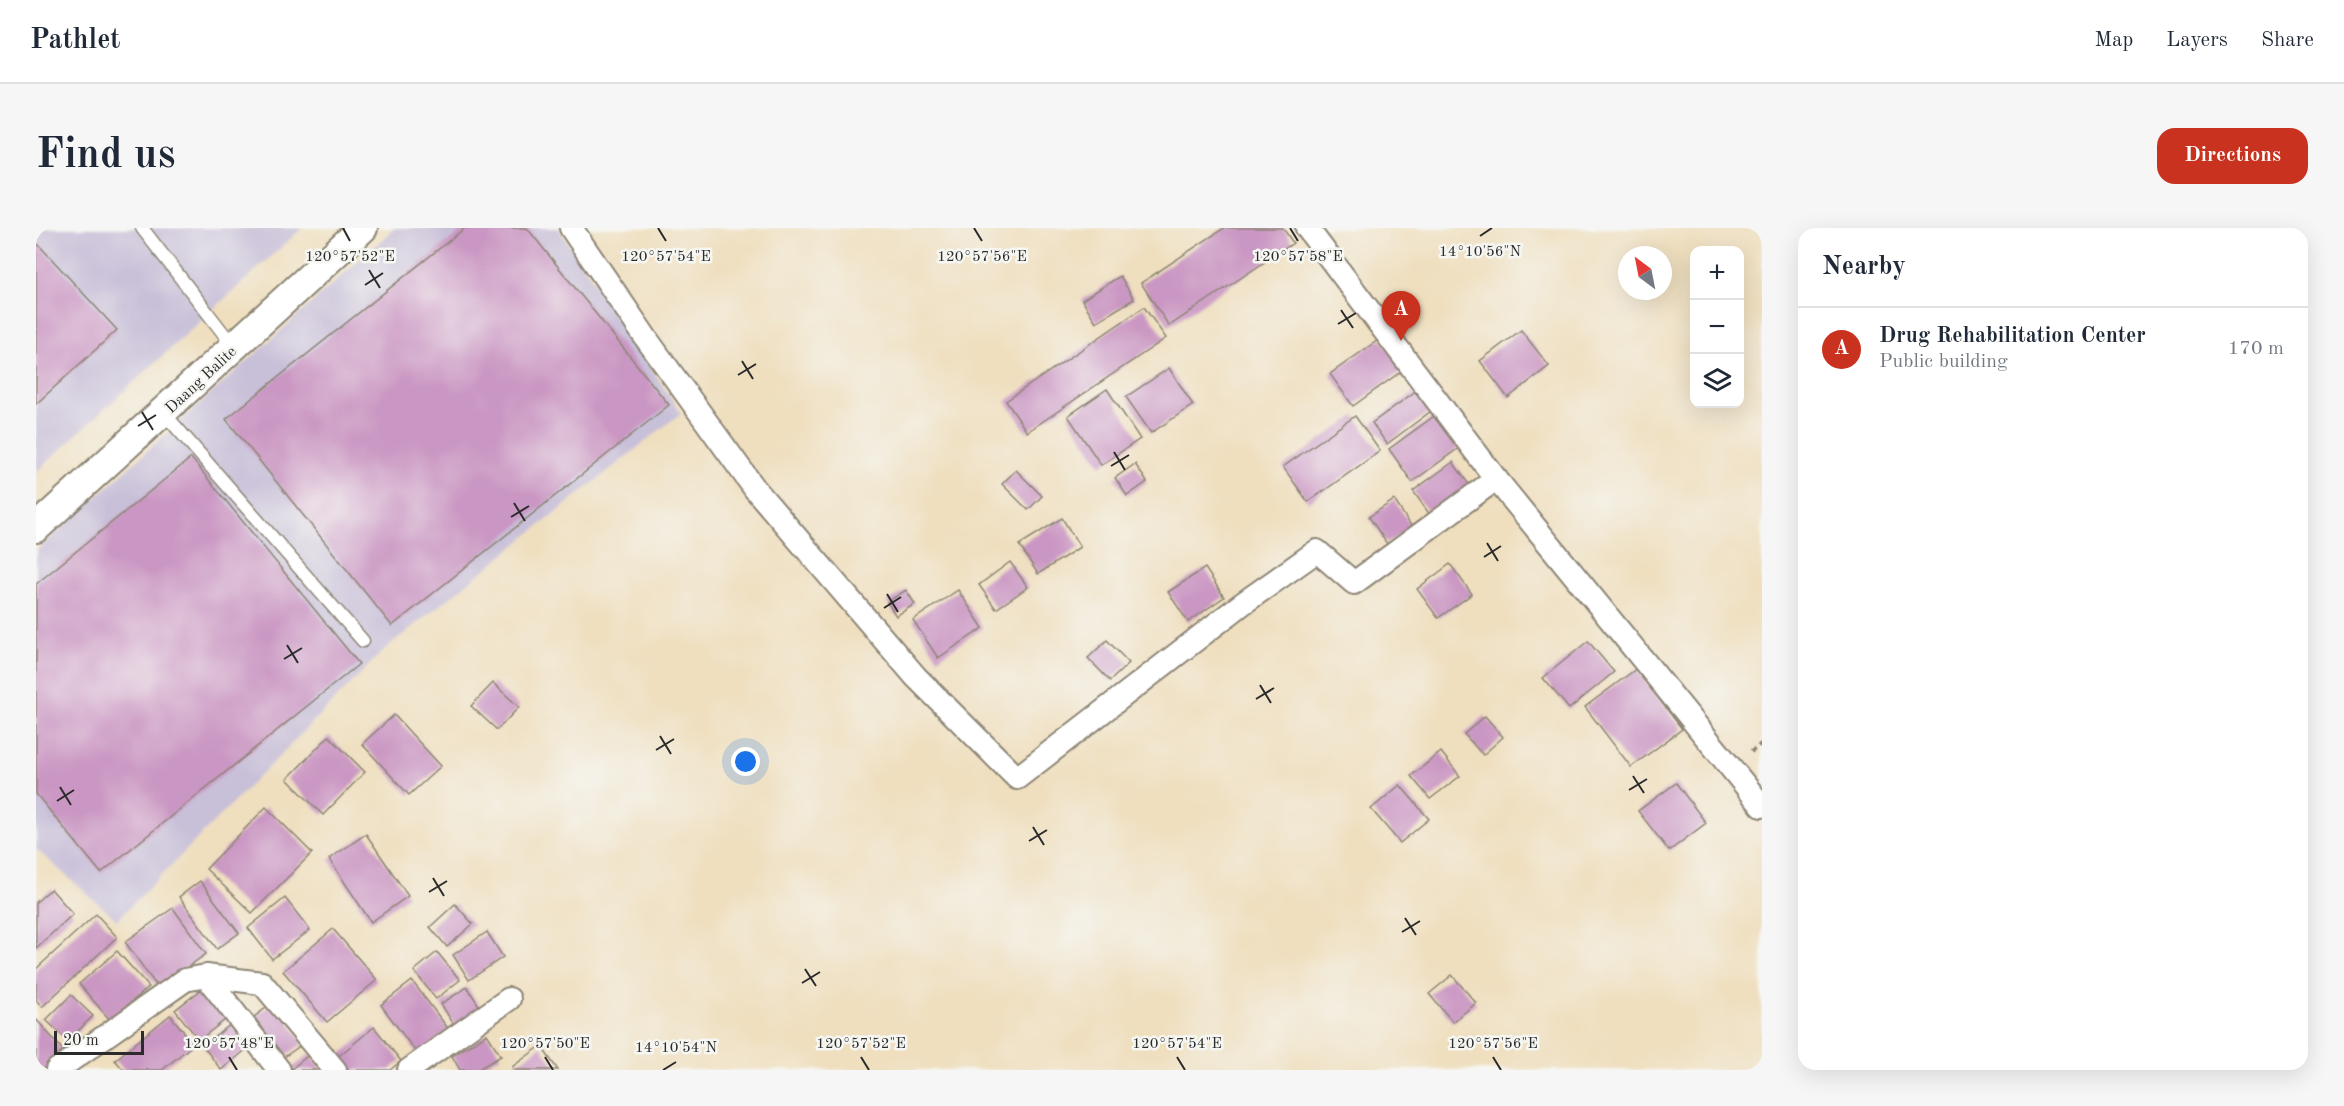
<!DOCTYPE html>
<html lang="en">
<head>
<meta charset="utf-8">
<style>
	:root { --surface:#fff; --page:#f6f6f7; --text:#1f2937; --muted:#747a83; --line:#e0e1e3; --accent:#c8321e }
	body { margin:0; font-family:"Old Standard TT",serif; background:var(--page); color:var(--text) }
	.controls { position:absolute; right:18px; top:18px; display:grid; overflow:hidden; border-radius:12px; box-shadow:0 6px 24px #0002 }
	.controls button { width:54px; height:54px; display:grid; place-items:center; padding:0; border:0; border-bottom:2px solid var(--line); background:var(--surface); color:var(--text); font:30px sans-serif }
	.compass { position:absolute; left:1582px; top:18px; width:54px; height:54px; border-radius:50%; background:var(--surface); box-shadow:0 6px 24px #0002; rotate:328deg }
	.scale { position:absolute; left:18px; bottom:15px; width:90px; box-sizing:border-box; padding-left:6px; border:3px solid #2b2b2b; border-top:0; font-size:16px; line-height:21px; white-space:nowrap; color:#2b2b2b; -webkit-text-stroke:4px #f6f6f2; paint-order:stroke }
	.you { position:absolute; left:710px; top:534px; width:21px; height:21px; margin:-15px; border:4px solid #fff; border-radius:50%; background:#1a73e8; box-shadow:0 0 0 9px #1a73e833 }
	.badge { display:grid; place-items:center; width:39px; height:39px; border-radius:50%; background:var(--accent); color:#fff; font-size:20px; font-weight:700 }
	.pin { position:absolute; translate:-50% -50px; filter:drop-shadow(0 2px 3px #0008) }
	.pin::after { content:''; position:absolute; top:32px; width:21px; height:18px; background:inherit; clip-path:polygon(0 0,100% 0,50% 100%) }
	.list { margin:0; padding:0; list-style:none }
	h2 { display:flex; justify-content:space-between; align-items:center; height:78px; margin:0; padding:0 24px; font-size:26px }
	h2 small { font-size:20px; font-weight:400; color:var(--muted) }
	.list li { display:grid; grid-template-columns:39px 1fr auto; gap:18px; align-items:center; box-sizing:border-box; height:84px; padding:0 24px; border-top:2px solid var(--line) }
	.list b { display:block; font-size:22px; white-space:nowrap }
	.list p { margin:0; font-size:20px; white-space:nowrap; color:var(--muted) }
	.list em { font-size:20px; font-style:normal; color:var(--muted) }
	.icon { flex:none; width:33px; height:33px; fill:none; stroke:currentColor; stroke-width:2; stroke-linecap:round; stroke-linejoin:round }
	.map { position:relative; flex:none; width:1726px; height:842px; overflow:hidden; border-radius:18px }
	header { display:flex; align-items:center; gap:36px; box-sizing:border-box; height:84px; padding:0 30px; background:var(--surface); border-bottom:2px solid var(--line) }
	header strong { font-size:28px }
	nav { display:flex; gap:33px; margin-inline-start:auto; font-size:21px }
	.intro { display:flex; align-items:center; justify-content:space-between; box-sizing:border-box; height:144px; padding:0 36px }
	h1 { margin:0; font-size:42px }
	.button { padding:15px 27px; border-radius:18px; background:var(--accent); color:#fff; font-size:21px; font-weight:700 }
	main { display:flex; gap:36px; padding:0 36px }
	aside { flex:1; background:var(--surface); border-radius:18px; box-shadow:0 6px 24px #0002 }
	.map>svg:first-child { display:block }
</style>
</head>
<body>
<header>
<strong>Pathlet</strong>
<nav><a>Map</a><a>Layers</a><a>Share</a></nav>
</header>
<div class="intro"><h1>Find us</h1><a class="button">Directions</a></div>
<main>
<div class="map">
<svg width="1726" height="842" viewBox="0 0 1726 842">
	<rect width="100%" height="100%" fill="#f6f6f2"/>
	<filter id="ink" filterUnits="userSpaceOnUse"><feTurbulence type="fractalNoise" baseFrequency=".0167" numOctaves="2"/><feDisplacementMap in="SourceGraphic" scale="12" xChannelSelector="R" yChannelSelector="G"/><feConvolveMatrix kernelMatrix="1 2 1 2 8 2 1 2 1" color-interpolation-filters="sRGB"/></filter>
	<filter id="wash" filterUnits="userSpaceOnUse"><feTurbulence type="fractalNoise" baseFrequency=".008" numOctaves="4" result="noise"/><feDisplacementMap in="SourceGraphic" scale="24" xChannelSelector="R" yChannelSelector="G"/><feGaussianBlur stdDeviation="1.35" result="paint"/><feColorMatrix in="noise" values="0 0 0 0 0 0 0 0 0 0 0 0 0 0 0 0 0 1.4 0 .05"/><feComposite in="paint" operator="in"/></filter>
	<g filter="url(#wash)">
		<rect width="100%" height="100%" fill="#efdfbf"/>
		<g fill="#c8bfd8">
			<polygon points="0,0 266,0 0,244"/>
			<polygon points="359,0 522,0 645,185 349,421 81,692 0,621 0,323"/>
		</g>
		<g id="blocks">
			<g fill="#ca96c3">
				<polygon points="429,0 491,0 633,177 356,398 190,191"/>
				<polygon points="1188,0 1247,0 1257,15 1133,98 1105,55"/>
				<polygon points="0,14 81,102 0,176"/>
				<polygon points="1084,48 1098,71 1060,94 1046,72"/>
				<polygon points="1108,79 1130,110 991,204 970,173"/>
				<polygon points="1485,102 1513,138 1472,170 1444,133"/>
				<polygon points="1345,110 1367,142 1317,178 1294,146"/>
				<polygon points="1133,140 1157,177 1115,205 1090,169"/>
				<polygon points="1384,160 1399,180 1351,216 1336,195"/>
				<polygon points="1071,161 1104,211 1065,237 1032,188"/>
				<polygon points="1401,186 1424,219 1376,254 1353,221"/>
				<polygon points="1319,188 1344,223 1272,274 1247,239"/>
				<polygon points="155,230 323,436 65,645 0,566 0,356"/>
				<polygon points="1417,234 1439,265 1399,294 1377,263"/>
				<polygon points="1099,236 1111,254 1091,268 1079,250"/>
				<polygon points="980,242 1006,268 992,282 966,256"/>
				<polygon points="1358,272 1376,299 1351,316 1333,289"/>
				<polygon points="1026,290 1044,319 1002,346 983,317"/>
				<polygon points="974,334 992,359 960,381 943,357"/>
				<polygon points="1414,336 1436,366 1402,390 1381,361"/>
				<polygon points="1169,340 1188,369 1152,394 1132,364"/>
				<polygon points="870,362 879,376 860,388 851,374"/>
				<polygon points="922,362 947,400 902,430 877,392"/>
				<polygon points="1071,412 1093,435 1074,453 1052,430"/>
				<polygon points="1552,413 1578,444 1533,481 1507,450"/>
				<polygon points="1600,441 1646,501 1595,539 1549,479"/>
				<polygon points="457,455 483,479 461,502 435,478"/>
				<polygon points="358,487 405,538 373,567 326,516"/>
				<polygon points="1449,488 1467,509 1447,527 1428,506"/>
				<polygon points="293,508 329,544 287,587 251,551"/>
				<polygon points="1405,524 1424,548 1394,571 1375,548"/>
				<polygon points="1640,555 1670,595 1633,623 1602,583"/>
				<polygon points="1364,557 1393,591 1364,615 1335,581"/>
				<polygon points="230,579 276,625 216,685 170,641"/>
				<polygon points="330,606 372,668 335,694 293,631"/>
				<polygon points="164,653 203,705 181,721 143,669"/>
				<polygon points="15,661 37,686 0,720 0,674"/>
				<polygon points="249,670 274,702 236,731 212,700"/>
				<polygon points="419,676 437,696 411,719 394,699"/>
				<polygon points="137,680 170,726 122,760 89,714"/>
				<polygon points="60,686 81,709 6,779 0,772 0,741"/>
				<polygon points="297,701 341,752 291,794 247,743"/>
				<polygon points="451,704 467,729 433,752 417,727"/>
				<polygon points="81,723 113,759 74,792 43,756"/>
				<polygon points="401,724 424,752 400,771 378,743"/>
				<polygon points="1416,747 1440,775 1417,794 1393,766"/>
				<polygon points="376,753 414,803 382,827 345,777"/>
				<polygon points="170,758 194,788 163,812 139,782"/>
				<polygon points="431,759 446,782 420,800 405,776"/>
				<polygon points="35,767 57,788 32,813 10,792"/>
				<polygon points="238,774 268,815 248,829 218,789"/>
				<polygon points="134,787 158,816 126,842 88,842 79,832"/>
				<polygon points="0,791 32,828 15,842 0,842"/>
				<polygon points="199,793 217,816 185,842 167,818"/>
				<polygon points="338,799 365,833 354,842 308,842 299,831"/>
				<polygon points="451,806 465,828 441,842 424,842 416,828"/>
				<polygon points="505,818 522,842 478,842 476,839"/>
				<polygon points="275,825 286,842 254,842"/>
			</g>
		</g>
	</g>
	<g filter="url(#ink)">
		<use href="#blocks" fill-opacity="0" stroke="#8d8575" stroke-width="1.5"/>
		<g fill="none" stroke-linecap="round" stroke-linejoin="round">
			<g stroke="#8d8575" stroke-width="15">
				<g id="service">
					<polyline points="106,0 198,119"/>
					<polyline points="127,184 327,413"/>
				</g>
			</g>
			<g stroke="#8d8575" stroke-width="26">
				<g id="minor">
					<polyline points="535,0 612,113 719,261 880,449 981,550 1206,376 1281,323 1318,355 1460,251"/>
					<polyline points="1271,0 1460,251 1726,578"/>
					<polyline points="170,748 226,755 299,842"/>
					<polyline points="21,842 149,752 170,748 243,842"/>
					<polyline points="373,842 473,771"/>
				</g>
			</g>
			<g stroke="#8d8575" stroke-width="32">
				<polyline id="tertiary" points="0,300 327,0"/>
			</g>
			<polyline stroke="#8d8575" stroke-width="4" stroke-dasharray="4.5 4.5" stroke-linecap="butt" points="1715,524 1726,515"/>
			<use href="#service" stroke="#fff" stroke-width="12"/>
			<use href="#minor" stroke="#fff" stroke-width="22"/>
			<use href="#tertiary" stroke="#fff" stroke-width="28"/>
		</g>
	</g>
	<path fill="none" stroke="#2b2b2b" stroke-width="2" d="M307,0L314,13M622,0L630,13M938,0L946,13M1254,0L1262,13M1444,8L1456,0M333,42L344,60M329,57L347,45M1305,82L1317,100M1302,96L1320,85M706,133L717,151M702,147L720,136M106,184L117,202M102,198L120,187M1078,224L1089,242M1075,238L1093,227M478,275L489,293M475,289L493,278M1451,315L1462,333M1448,329L1465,318M851,366L862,384M848,380L865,369M251,417L262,435M248,431L266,420M1224,457L1235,475M1220,471L1238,460M624,508L635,526M620,522L638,511M1597,548L1608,565M24,559L35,577M1593,562L1611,551M21,573L38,562M997,599L1008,617M993,613L1011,602M397,650L408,668M393,664L411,653M1369,690L1380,707M1366,704L1384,693M769,741L780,758M766,755L784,744M193,829L201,842M509,829L517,842M825,829L833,842M1141,829L1149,842M1457,829L1465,842M627,842L640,834"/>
	<g text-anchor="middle" stroke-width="5" stroke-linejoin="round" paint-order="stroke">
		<g font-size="16" fill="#2b2b2b" stroke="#f6f6f2">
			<text transform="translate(164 151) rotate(-43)" y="6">Daang Balite</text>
		</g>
	</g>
	<g font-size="15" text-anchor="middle" fill="#2b2b2b" stroke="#f6f6f2" stroke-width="5" stroke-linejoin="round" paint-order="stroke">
		<text x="1444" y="28">14°10'56"N</text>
		<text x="314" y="33">120°57'52"E</text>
		<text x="630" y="33">120°57'54"E</text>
		<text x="946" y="33">120°57'56"E</text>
		<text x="1262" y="33">120°57'58"E</text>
		<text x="193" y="820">120°57'48"E</text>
		<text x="509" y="820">120°57'50"E</text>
		<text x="825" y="820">120°57'52"E</text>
		<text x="1141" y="820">120°57'54"E</text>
		<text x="1457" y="820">120°57'56"E</text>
		<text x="640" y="824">14°10'54"N</text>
	</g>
</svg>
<div class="controls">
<button>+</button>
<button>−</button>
<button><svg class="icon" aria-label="layers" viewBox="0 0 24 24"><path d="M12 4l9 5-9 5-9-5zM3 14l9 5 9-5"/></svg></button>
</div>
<svg class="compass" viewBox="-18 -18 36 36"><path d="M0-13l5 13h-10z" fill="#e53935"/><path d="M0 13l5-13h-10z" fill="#747a83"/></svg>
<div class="scale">20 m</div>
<div class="you"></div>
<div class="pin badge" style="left:1365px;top:113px">A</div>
</div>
<aside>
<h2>Nearby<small></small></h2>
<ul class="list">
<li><span class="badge">A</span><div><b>Drug Rehabilitation Center</b><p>Public building</p></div><em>170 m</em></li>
</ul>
</aside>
</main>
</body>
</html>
